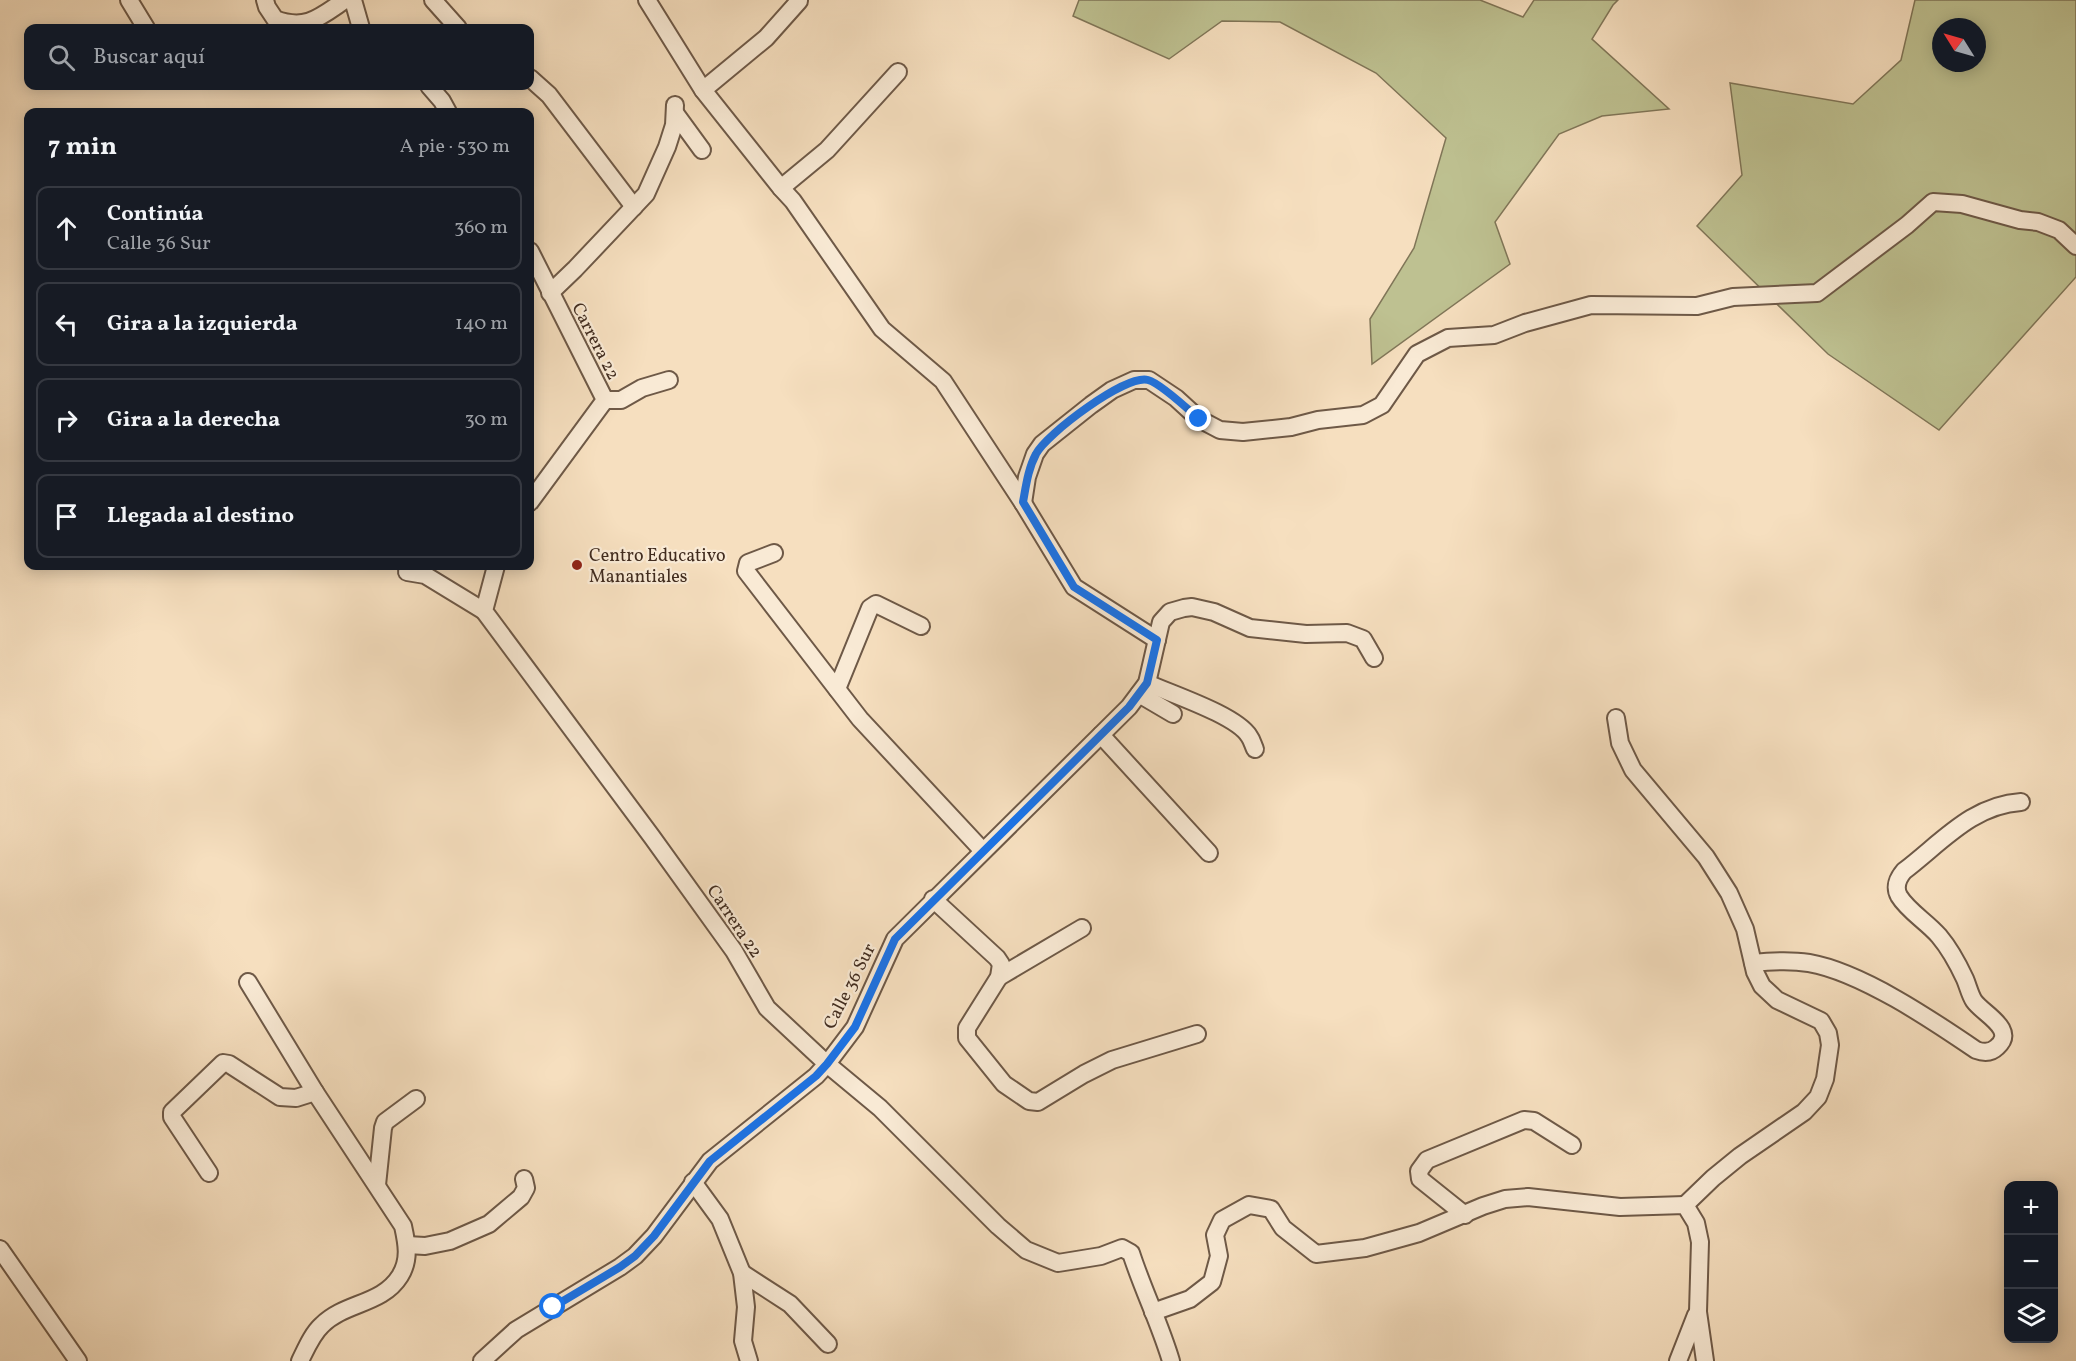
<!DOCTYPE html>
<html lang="es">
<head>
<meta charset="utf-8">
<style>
	:root { --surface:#171b24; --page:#20242c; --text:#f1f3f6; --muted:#9ea1a6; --line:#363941 }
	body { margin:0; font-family:Vollkorn,serif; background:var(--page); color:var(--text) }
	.controls { position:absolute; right:18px; bottom:18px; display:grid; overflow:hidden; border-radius:12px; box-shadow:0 3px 15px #0003 }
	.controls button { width:54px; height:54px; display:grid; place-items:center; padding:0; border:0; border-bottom:2px solid var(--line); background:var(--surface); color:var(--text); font:30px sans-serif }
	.compass { position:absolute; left:1932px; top:18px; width:54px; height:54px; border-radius:50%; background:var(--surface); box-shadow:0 3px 15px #0003; rotate:307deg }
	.stop { position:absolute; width:18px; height:18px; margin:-14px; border:4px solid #1a73e8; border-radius:50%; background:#fff }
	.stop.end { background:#1a73e8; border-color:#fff; box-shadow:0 2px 6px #0008 }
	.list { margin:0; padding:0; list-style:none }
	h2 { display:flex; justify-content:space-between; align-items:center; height:78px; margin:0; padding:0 24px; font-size:26px }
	h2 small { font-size:20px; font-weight:400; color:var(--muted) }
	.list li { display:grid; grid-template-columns:39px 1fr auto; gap:18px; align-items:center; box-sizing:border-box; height:84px; margin:0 12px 12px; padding:0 12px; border:2px solid var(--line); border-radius:12px }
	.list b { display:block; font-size:22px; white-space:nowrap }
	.list p { margin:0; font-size:20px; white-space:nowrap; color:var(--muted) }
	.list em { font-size:20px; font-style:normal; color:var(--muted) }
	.icon { flex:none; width:33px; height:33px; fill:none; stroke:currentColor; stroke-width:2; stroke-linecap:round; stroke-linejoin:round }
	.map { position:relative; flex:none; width:2076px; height:1361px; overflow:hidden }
	.search { position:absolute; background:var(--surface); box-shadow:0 3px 15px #0003; left:24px; top:24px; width:510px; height:66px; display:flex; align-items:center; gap:15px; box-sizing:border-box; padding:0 21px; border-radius:12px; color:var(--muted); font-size:22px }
	.panel { position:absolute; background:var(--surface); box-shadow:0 3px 15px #0003; left:24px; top:108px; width:510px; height:462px; border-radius:12px }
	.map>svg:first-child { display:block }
</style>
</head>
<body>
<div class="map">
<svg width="2076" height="1361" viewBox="0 0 2076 1361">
	<rect width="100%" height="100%" fill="#f6dfbf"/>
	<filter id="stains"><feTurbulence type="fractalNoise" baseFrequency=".00333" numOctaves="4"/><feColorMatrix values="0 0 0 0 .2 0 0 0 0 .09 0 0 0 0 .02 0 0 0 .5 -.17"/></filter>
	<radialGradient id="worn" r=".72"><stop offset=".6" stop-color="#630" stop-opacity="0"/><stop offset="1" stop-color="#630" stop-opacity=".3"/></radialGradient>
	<g fill="#bec191" stroke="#807658" stroke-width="1.5" fill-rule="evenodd">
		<polygon points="1079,0 1480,0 1523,17 1534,0 1618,0 1613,5 1592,39 1669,109 1602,116 1559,134 1495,222 1510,264 1372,364 1370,319 1414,248 1446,138 1376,73 1280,22 1222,21 1169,59 1073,16"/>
		<path d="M1915,0H2076V277L1939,430L1828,354L1697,226L1742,175L1730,83L1853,104L1901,60ZM1941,27H1977V63H1941Z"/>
	</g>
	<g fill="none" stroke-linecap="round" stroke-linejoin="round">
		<g stroke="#6e5947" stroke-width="20">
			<g id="minor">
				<polyline points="129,0 146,28"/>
				<path d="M265,0L267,7L275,19C306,31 320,17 345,0"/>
				<polyline points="353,0 361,28"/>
				<polyline points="433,0 458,28"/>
				<polyline points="647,0 703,90 781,188 793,201 882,329 943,381 1023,503 1074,587 1157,640"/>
				<polyline points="530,78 549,95 634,207"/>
				<polyline points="429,86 442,101 448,112"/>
				<polyline points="703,90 766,38 799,1"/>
				<polyline points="675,113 702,150"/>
				<polyline points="781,188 827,150 898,72"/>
				<polyline points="530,251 605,400 530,502"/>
				<polyline points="550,293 575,269 646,194 667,147 674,125 675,105"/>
				<polyline points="605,400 621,400 642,388 669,380"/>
				<polyline points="1023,503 1027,477 1035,454 1042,444 1091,405 1112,390 1134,380 1149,380 1176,398 1199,419 1220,430 1243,432 1291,427 1318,420 1363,415 1382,405 1417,354 1448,338 1494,335 1525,323 1591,305 1697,306 1733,297 1817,293 1907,225 1933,202 1962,204 2020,220 2038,222 2059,230 2076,246"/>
				<polyline points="774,553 748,563 746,571 860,719 983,851"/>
				<path d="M496,566L484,611L652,837L734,951L767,1008L827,1064L880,1108L998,1226L1026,1250L1058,1263L1101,1256L1122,1248L1131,1253C1143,1290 1160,1324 1171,1361"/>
				<polyline points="407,572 425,575 484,611"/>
				<path d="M1147,683C1171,694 1236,715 1249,736C1252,740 1253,745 1255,749"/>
				<polyline points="837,689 870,608 876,604 921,626"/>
				<polyline points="1139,694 1173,714"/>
				<polyline points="1616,718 1620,743 1633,770 1706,857 1729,893 1745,929 1755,972 1762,986 1777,1000 1821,1021 1828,1033 1830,1045 1825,1079 1818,1097 1804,1112 1740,1156 1713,1178 1685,1205"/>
				<polyline points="1101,735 1209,853"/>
				<polyline points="933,899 997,958 1001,964 999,977 967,1028 967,1038 1004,1084 1029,1101 1038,1102 1084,1074 1112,1060 1197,1034"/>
				<path d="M1753,963C1772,961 1790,960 1809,963C1861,972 1932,1020 1976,1050C1984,1053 1991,1053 1997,1047C2017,1029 1983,1014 1974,1001C1970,995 1968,986 1965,979C1958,964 1950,949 1939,936C1927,922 1908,911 1899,896C1894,887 1898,878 1904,871C1941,843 1972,805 2021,802"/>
				<polyline points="999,977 1082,928"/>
				<path d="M248,982L315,1092L403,1226C407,1244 410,1260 400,1276C382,1305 345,1302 322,1325C312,1334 306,1349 300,1361"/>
				<polyline points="209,1173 172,1117 172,1112 223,1063 229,1064 280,1097 296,1098 315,1092"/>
				<polyline points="693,1182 720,1219 742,1273 746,1307 743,1341 749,1361"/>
				<polyline points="377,1185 383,1128 385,1122 416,1099"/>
				<polyline points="1465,1215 1420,1179 1419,1171 1427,1160 1524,1120 1534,1121 1572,1145"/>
				<polyline points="407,1245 425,1246 450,1241 489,1224 521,1197 526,1188 524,1179"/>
				<polyline points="0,1249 78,1361"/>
				<polyline points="742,1273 790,1304 828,1344"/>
				<polyline points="1153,1312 1190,1299 1212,1282 1219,1256 1215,1235 1222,1220 1249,1205 1271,1209 1283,1228 1316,1254 1365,1248 1419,1233 1483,1206 1505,1199 1528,1197 1620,1207 1685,1205 1696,1223 1700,1242 1698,1312 1705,1361"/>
				<polyline points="482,1361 516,1330 620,1267 635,1256 654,1236 710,1161 816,1076 827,1064 855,1027 895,939 1129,707 1147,683 1161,622 1170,612 1184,608 1192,607 1214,612 1250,628 1306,634 1347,633 1363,639 1374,658"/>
				<polyline points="1678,1361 1696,1315"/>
			</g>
		</g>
		<use href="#minor" stroke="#f9ead5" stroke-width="16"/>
	</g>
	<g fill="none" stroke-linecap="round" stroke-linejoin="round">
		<path stroke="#1a73e8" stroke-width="8" d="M553,1307L620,1267L635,1256L654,1236L710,1161L816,1076L827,1064L855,1027L895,939L1129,707L1147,683L1157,640L1074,587L1023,502C1026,486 1028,469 1036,454C1046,434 1126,374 1148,380C1160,383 1189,410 1199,419"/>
	</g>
	<circle fill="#8f2418" stroke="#f9ead5" stroke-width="2" cx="577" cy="565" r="6"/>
	<g text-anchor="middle" stroke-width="4.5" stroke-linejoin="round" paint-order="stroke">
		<g font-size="18" fill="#412c1f" stroke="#f9ead5">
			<text transform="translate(596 341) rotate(63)" y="6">Carrera 22</text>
			<text transform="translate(735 921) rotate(56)" y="6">Carrera 22</text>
			<text transform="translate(849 986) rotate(-63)" y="6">Calle 36 Sur</text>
		</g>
		<g font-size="18" fill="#412c1f" stroke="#f9ead5" text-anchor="start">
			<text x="589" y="561">Centro Educativo<tspan x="589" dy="21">Manantiales</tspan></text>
		</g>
	</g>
	<rect width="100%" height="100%" filter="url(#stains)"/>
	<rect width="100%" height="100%" fill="url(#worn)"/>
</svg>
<div class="controls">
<button>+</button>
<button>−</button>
<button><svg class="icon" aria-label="layers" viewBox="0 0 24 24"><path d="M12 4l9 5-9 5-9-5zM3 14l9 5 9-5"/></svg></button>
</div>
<svg class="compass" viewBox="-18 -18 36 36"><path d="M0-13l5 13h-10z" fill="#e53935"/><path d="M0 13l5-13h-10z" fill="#9ea1a6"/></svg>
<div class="stop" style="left:553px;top:1307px"></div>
<div class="stop end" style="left:1199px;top:419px"></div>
<div class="search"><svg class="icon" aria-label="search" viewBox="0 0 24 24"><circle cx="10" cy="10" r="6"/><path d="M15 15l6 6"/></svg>Buscar aquí</div>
<section class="panel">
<h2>7 min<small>A pie · 530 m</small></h2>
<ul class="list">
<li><svg class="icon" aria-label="ahead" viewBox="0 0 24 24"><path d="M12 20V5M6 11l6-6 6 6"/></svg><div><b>Continúa</b><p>Calle 36 Sur</p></div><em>360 m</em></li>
<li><svg class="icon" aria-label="left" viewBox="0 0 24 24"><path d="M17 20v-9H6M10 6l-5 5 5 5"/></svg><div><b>Gira a la izquierda</b></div><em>140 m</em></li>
<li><svg class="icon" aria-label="right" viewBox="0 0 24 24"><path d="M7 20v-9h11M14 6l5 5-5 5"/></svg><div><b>Gira a la derecha</b></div><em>30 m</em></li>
<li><svg class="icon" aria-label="arrive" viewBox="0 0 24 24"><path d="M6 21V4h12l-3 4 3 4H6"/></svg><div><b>Llegada al destino</b></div></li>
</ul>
</section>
</div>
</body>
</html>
